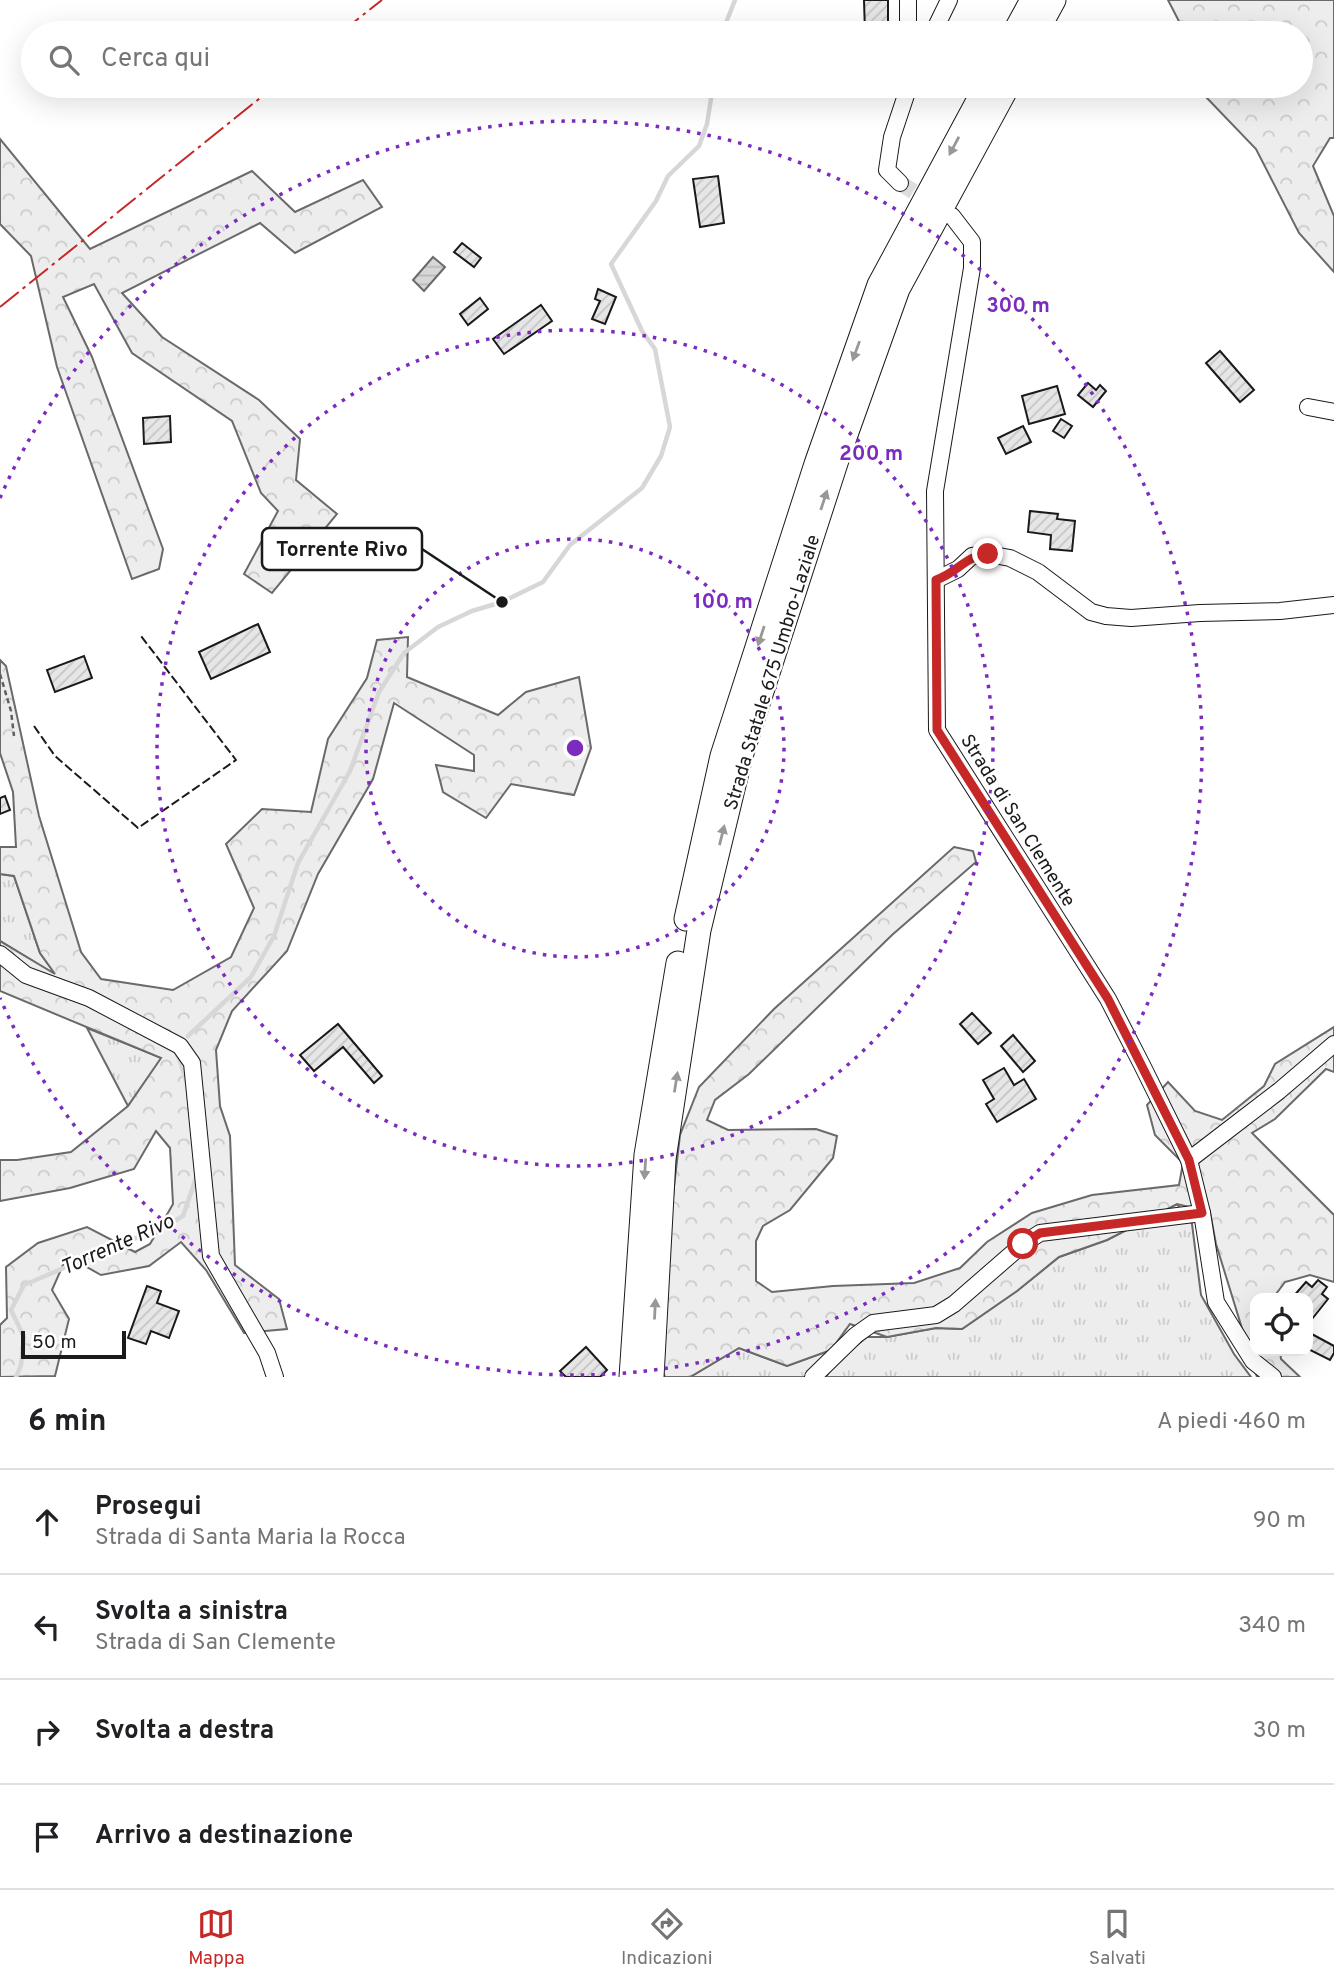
<!DOCTYPE html>
<html lang="it">
<head>
<meta charset="utf-8">
<style>
	:root { --surface:#fff; --page:#f6f6f6; --text:#202124; --muted:#757577; --line:#e0e0e0; --accent:#c62828 }
	body { margin:0; font-family:Overpass,sans-serif; background:var(--page); color:var(--text) }
	.controls { position:absolute; right:21px; bottom:21px; display:grid; overflow:hidden; border-radius:14px; box-shadow:0 7px 28px #0002 }
	.controls button { width:63px; height:63px; display:grid; place-items:center; padding:0; border:0; border-bottom:2px solid var(--line); background:var(--surface); color:var(--text); font:35px sans-serif }
	.scale { position:absolute; left:21px; bottom:18px; width:105px; box-sizing:border-box; padding-left:7px; border:4px solid #1a1a1a; border-top:0; font-size:19px; line-height:24px; white-space:nowrap; color:#1a1a1a; -webkit-text-stroke:5px #fff; paint-order:stroke }
	.stop { position:absolute; width:21px; height:21px; margin:-16px; border:5px solid #c62828; border-radius:50%; background:#fff }
	.stop.end { background:#c62828; border-color:#fff; box-shadow:0 2px 7px #0008 }
	.list { margin:0; padding:0; list-style:none }
	h2 { display:flex; justify-content:space-between; align-items:center; height:91px; margin:0; padding:0 28px; font-size:30px }
	h2 small { font-size:23px; font-weight:400; color:var(--muted) }
	.list li { display:grid; grid-template-columns:46px 1fr auto; gap:21px; align-items:center; box-sizing:border-box; height:105px; padding:0 28px; border-top:2px solid var(--line) }
	.list b { display:block; font-size:26px; white-space:nowrap }
	.list p { margin:0; font-size:23px; white-space:nowrap; color:var(--muted) }
	.list em { font-size:23px; font-style:normal; color:var(--muted) }
	.icon { flex:none; width:38px; height:38px; fill:none; stroke:currentColor; stroke-width:2; stroke-linecap:round; stroke-linejoin:round }
	.map { position:relative; flex:none; width:1334px; height:1377px; overflow:hidden }
	.search { position:absolute; background:var(--surface); box-shadow:0 7px 28px #0002; left:21px; right:21px; top:21px; height:77px; display:flex; align-items:center; gap:18px; box-sizing:border-box; padding:0 24px; border-radius:38px; color:var(--muted); font-size:26px }
	.sheet { height:511px; background:var(--surface) }
	nav { display:flex; justify-content:space-around; align-items:center; box-sizing:border-box; height:98px; border-top:2px solid var(--line); background:var(--surface); font-size:19px; color:var(--muted) }
	nav a { display:grid; justify-items:center; gap:4px }
	nav .on { color:var(--accent) }
	.map>svg:first-child { display:block }
</style>
</head>
<body>
<div class="map">
<svg width="1334" height="1377" viewBox="0 0 1334 1377">
	<defs>
		<pattern id="grass-tufts" width="24" height="20" patternUnits="userSpaceOnUse" patternTransform="scale(1.75)"><rect width="24" height="20" fill="#ededed"/><path d="M3 7l-1-3M5 7V3M7 7l1-3M15 17l-1-3M17 17v-4M19 17l1-3" fill="none" stroke="#cbcbcb"/></pattern>
		<pattern id="forest-crowns" width="20" height="18" patternUnits="userSpaceOnUse" patternTransform="scale(1.75)"><rect width="20" height="18" fill="#ededed"/><path d="M2 6a3 3 0 1 1 6 0M12 15a3 3 0 1 1 6 0" fill="none" stroke="#cbcbcb"/></pattern>
		<pattern id="water-rules" width="6" height="5" patternUnits="userSpaceOnUse" patternTransform="scale(1.75)"><rect width="6" height="5" fill="#d7d7d7"/><path d="M0 2.5h6" fill="none" stroke="#b8b8b8"/></pattern>
		<pattern id="building-hatch" width="6" height="6" patternUnits="userSpaceOnUse" patternTransform="scale(1.75)"><rect width="6" height="6" fill="#e6e6e6"/><path d="M-1 1l2-2M0 6l6-6M5 7l2-2" fill="none" stroke="#c5c5c5"/></pattern>
	</defs>
	<rect width="100%" height="100%" fill="#fff"/>
	<g fill="url(#grass-tufts)" stroke="#6a6a6a" stroke-width="2">
		<polygon points="0,874 14,876 40,953 56,975 0,941"/>
		<polygon points="87,1028 162,1058 128,1106"/>
		<polygon points="1177,1204 1192,1224 1201,1295 1234,1354 1251,1377 826,1377 836,1362 867,1337 887,1337 936,1328 962,1329 1017,1291 1059,1257 1107,1240"/>
		<polygon points="739,1348 787,1366 831,1350 822,1377 690,1377"/>
	</g>
	<g fill="url(#forest-crowns)" stroke="#6a6a6a" stroke-width="2">
		<polygon points="1168,0 1334,0 1334,138 1330,138 1313,166 1334,216 1334,272 1299,233 1256,149 1205,96 1203,86 1301,86 1301,33 1185,33"/>
		<polygon points="0,139 90,249 252,171 295,212 363,180 382,207 295,253 260,223 122,293 162,337 259,400 300,439 296,480 337,514 272,593 244,574 278,511 261,493 232,421 132,353 94,284 63,297 92,357 163,549 159,569 132,579 57,367 31,256 0,224"/>
		<polygon points="408,637 407,677 498,715 526,692 579,677 591,748 574,795 511,784 486,818 443,792 436,765 474,771 474,755 394,703 373,779 318,874 287,951 232,1011 216,1050 220,1106 230,1136 235,1265 279,1299 287,1329 244,1333 206,1270 181,1242 149,1266 101,1275 67,1256 52,1290 69,1319 55,1376 0,1377 0,1325 7,1318 6,1267 38,1243 87,1227 135,1252 150,1244 173,1204 170,1148 156,1131 134,1169 70,1188 0,1201 0,1160 17,1160 71,1152 128,1106 161,1058 0,991 0,941 55,974 40,953 14,876 0,874 0,847 16,847 13,792 0,753 0,660 6,666 39,816 81,952 101,979 173,990 231,957 254,908 226,844 262,809 311,812 328,739 367,678 377,640"/>
		<polygon points="954,847 973,851 976,862 892,935 749,1074 715,1100 707,1120 728,1130 816,1129 837,1136 833,1158 790,1210 763,1226 756,1241 756,1281 772,1292 833,1286 914,1283 960,1268 987,1242 1032,1213 1092,1195 1179,1185 1183,1163 1155,1135 1147,1105 1168,1082 1195,1111 1222,1120 1264,1086 1275,1064 1334,1027 1334,1072 1326,1069 1275,1119 1252,1133 1334,1215 1334,1282 1310,1275 1285,1282 1273,1298 1255,1298 1255,1351 1280,1351 1281,1359 1300,1377 1257,1377 1216,1244 1210,1212 1177,1204 1107,1240 1059,1257 1017,1291 962,1329 936,1328 887,1337 850,1324 831,1350 787,1366 739,1348 690,1377 665,1377 663,1372 668,1239 680,1135 699,1087 774,1009"/>
	</g>
	<polygon fill="url(#water-rules)" stroke="#6a6a6a" stroke-width="2" points="433,257 445,267 424,291 413,280"/>
	<g fill="none" stroke-linecap="round" stroke-linejoin="round">
		<g stroke="#d7d7d7" stroke-width="4.5">
			<polyline points="722,33 735,0"/>
			<polyline points="188,1036 251,977 274,936 298,863 350,771 379,692 404,653 438,627 472,611 502,602 543,582 570,545 642,488 661,456 670,427 655,349 642,331 611,264 656,201 668,176 699,146 707,124 713,86"/>
			<polyline points="178,1055 187,1083"/>
			<polyline points="16,1377 21,1365 24,1337 11,1310 24,1285 127,1241 157,1231 183,1216 197,1175"/>
		</g>
	</g>
	<g fill="url(#building-hatch)" stroke="#1a1a1a" stroke-width="2">
		<polygon points="864,0 888,0 888,33 865,33"/>
		<polygon points="718,176 724,223 700,227 693,179"/>
		<polygon points="462,243 481,258 474,267 454,252"/>
		<polygon points="598,289 616,297 605,324 592,319 600,301 595,299"/>
		<polygon points="480,298 488,309 468,325 460,314"/>
		<polygon points="541,305 552,321 504,354 493,339"/>
		<polygon points="1220,351 1254,390 1240,402 1206,363"/>
		<polygon points="1088,383 1096,390 1100,385 1106,391 1093,407 1078,395"/>
		<polygon points="1057,386 1065,414 1029,424 1022,396"/>
		<polygon points="170,416 171,442 144,444 143,418"/>
		<polygon points="1061,419 1072,426 1064,438 1053,431"/>
		<polygon points="1023,426 1031,442 1006,454 998,438"/>
		<polygon points="1030,511 1058,514 1057,519 1075,521 1072,551 1050,549 1051,535 1028,532"/>
		<polygon points="258,624 270,652 211,679 199,652"/>
		<polygon points="84,656 92,678 55,692 47,670"/>
		<polygon points="5,796 10,810 0,814 0,798"/>
		<polygon points="972,1013 991,1033 978,1044 960,1024"/>
		<polygon points="338,1024 382,1076 374,1083 343,1047 314,1071 300,1055"/>
		<polygon points="1013,1035 1035,1061 1023,1072 1001,1046"/>
		<polygon points="1004,1068 1014,1085 1024,1079 1036,1099 997,1122 986,1104 994,1099 983,1080"/>
		<polygon points="1318,1280 1327,1287 1322,1294 1328,1299 1308,1324 1308,1298 1292,1298 1306,1282 1312,1287"/>
		<polygon points="147,1286 161,1291 157,1303 179,1311 169,1338 151,1331 146,1344 128,1338"/>
		<polygon points="1308,1332 1334,1346 1334,1353 1330,1360 1308,1349"/>
		<polygon points="586,1347 607,1370 600,1377 566,1377 560,1371"/>
	</g>
	<g fill="none" stroke-linecap="round" stroke-linejoin="round">
		<polyline stroke="#ddd" stroke-width="16" stroke-dasharray="16 8" stroke-linecap="butt" points="900,183 932,203"/>
		<g stroke="#1a1a1a" stroke-width="18">
			<g id="minor">
				<polyline points="908,33 908,0"/>
				<polyline points="933,33 949,0"/>
				<polyline points="900,183 887,170 892,137 909,86"/>
				<polyline points="952,216 972,242 972,268 935,491 937,730 1108,999 1142,1065 1189,1160 1202,1213 1216,1302 1253,1361 1273,1377"/>
				<polyline points="1308,407 1334,412"/>
				<polyline points="936,580 958,569 972,556 988,554 1010,558 1038,572 1091,612 1106,616 1131,618 1200,613 1280,611 1334,605"/>
				<polyline points="0,954 26,975 89,998 180,1046 192,1063 211,1256 267,1353 275,1377"/>
				<polyline points="1189,1160 1279,1091 1334,1044"/>
				<polyline points="813,1377 856,1335 873,1323 936,1315 954,1304 1023,1244 1040,1233 1202,1213"/>
			</g>
		</g>
		<g stroke="#1a1a1a" stroke-width="25">
			<g id="highway">
				<polyline points="1014,33 1032,0"/>
				<polyline points="1036,33 1054,0"/>
				<polyline points="686,919 722,756 816,464 879,285 986,86"/>
				<polyline points="631,1377 646,1155 678,963"/>
				<polyline points="652,1377 664,1159 699,930 741,756 838,457 898,289 1008,86"/>
			</g>
		</g>
		<polyline stroke="#5f5f5f" stroke-width="2.5" stroke-dasharray="5 3.5" stroke-linecap="butt" points="0,674 11,711 14,736"/>
		<use href="#minor" stroke="#fff" stroke-width="16"/>
		<use href="#highway" stroke="#fff" stroke-width="23"/>
		<polyline stroke="#1a1a1a" stroke-width="2" stroke-dasharray="9 3.5" stroke-linecap="butt" points="34,726 55,756 138,828 236,760 141,636"/>
		<g stroke="#c62828" stroke-width="2" stroke-dasharray="24 5 3.5 5" stroke-linecap="butt">
			<polyline points="340,33 382,0"/>
			<polyline points="0,307 275,86"/>
		</g>
	</g>
	<defs><path id="oneway-solid" d="M-6-.8H1V-3.2L6.5 0L1 3.2V.8H-6Z" transform="scale(1.75)"/></defs>
	<g fill="#989898">
		<use href="#oneway-solid" transform="translate(954 146) rotate(118)"/>
		<use href="#oneway-solid" transform="translate(856 351) rotate(110)"/>
		<use href="#oneway-solid" transform="translate(824 500) rotate(-72)"/>
		<use href="#oneway-solid" transform="translate(761 636) rotate(108)"/>
		<use href="#oneway-solid" transform="translate(722 835) rotate(-76)"/>
		<use href="#oneway-solid" transform="translate(676 1082) rotate(-81)"/>
		<use href="#oneway-solid" transform="translate(645 1169) rotate(94)"/>
		<use href="#oneway-solid" transform="translate(655 1309) rotate(-87)"/>
	</g>
	<g fill="none" stroke-linecap="round" stroke-linejoin="round">
		<path stroke="#c62828" stroke-width="9" d="M988,554C963,557 959,572 936,580L937,730L1108,999L1189,1160L1202,1213L1040,1233L1023,1244"/>
	</g>
	<g fill="none" stroke="#7b2cbf" stroke-width="3.5" stroke-dasharray="3.5 7">
		<circle cx="575" cy="748" r="209"/>
		<circle cx="575" cy="748" r="418"/>
		<path d="M0 498A627 627 0 1 1 0 998"/>
	</g>
	<g text-anchor="middle" stroke-width="5" stroke-linejoin="round" paint-order="stroke">
		<g font-size="19" fill="#1a1a1a" stroke="#fff">
			<text transform="translate(771 672) rotate(-73)" y="7">Strada Statale 675 Umbro-Laziale</text>
			<text transform="translate(1019 820) rotate(58)" y="7">Strada di San Clemente</text>
		</g>
		<g font-size="21" font-style="italic" fill="#1a1a1a" stroke="#fff">
			<text transform="translate(117 1244) rotate(-24)" y="7">Torrente Rivo</text>
		</g>
	</g>
	<circle cx="575" cy="748" r="10" fill="#7b2cbf" stroke="#fff" stroke-width="3.5"/>
	<g font-size="21" text-anchor="middle" font-weight="bold" fill="#7b2cbf" stroke="#fff" stroke-width="5" stroke-linejoin="round" paint-order="stroke">
		<text x="1018" y="312">300 m</text>
		<text x="871" y="460">200 m</text>
		<text x="723" y="608">100 m</text>
	</g>
	<path fill="none" stroke="#1a1a1a" stroke-width="2.5" d="M502 602L422 549"/>
	<circle fill="#1a1a1a" stroke="#fff" stroke-width="2.5" cx="502" cy="602" r="7"/>
	<rect fill="#fff" stroke="#1a1a1a" stroke-width="2.5" x="262" y="528" width="160" height="42" rx="7"/>
	<g font-size="21" text-anchor="middle" font-weight="bold" fill="#1a1a1a">
		<text x="342" y="556">Torrente Rivo</text>
	</g>
</svg>
<div class="controls">
<button><svg class="icon" aria-label="locate" viewBox="0 0 24 24"><circle cx="12" cy="12" r="6"/><path d="M12 2v4M12 18v4M2 12h4M18 12h4"/></svg></button>
</div>
<div class="scale">50 m</div>
<div class="stop" style="left:1023px;top:1244px"></div>
<div class="stop end" style="left:988px;top:554px"></div>
<div class="search"><svg class="icon" aria-label="search" viewBox="0 0 24 24"><circle cx="10" cy="10" r="6"/><path d="M15 15l6 6"/></svg>Cerca qui</div>
</div>
<section class="sheet">
<h2>6 min<small>A piedi · 460 m</small></h2>
<ul class="list">
<li><svg class="icon" aria-label="ahead" viewBox="0 0 24 24"><path d="M12 20V5M6 11l6-6 6 6"/></svg><div><b>Prosegui</b><p>Strada di Santa Maria la Rocca</p></div><em>90 m</em></li>
<li><svg class="icon" aria-label="left" viewBox="0 0 24 24"><path d="M17 20v-9H6M10 6l-5 5 5 5"/></svg><div><b>Svolta a sinistra</b><p>Strada di San Clemente</p></div><em>340 m</em></li>
<li><svg class="icon" aria-label="right" viewBox="0 0 24 24"><path d="M7 20v-9h11M14 6l5 5-5 5"/></svg><div><b>Svolta a destra</b></div><em>30 m</em></li>
<li><svg class="icon" aria-label="arrive" viewBox="0 0 24 24"><path d="M6 21V4h12l-3 4 3 4H6"/></svg><div><b>Arrivo a destinazione</b></div></li>
</ul>
</section>
<nav>
<a class="on"><svg class="icon" aria-label="map" viewBox="0 0 24 24"><path d="M3 6l6-2 6 2 6-2v14l-6 2-6-2-6 2zM9 4v14M15 6v14"/></svg>Mappa</a>
<a><svg class="icon" aria-label="directions" viewBox="0 0 24 24"><path d="M12 3l9 9-9 9-9-9zM9 14v-3h6M13 9l2 2-2 2"/></svg>Indicazioni</a>
<a><svg class="icon" aria-label="saved" viewBox="0 0 24 24"><path d="M7 4h10v16l-5-4-5 4z"/></svg>Salvati</a>
</nav>
</body>
</html>
